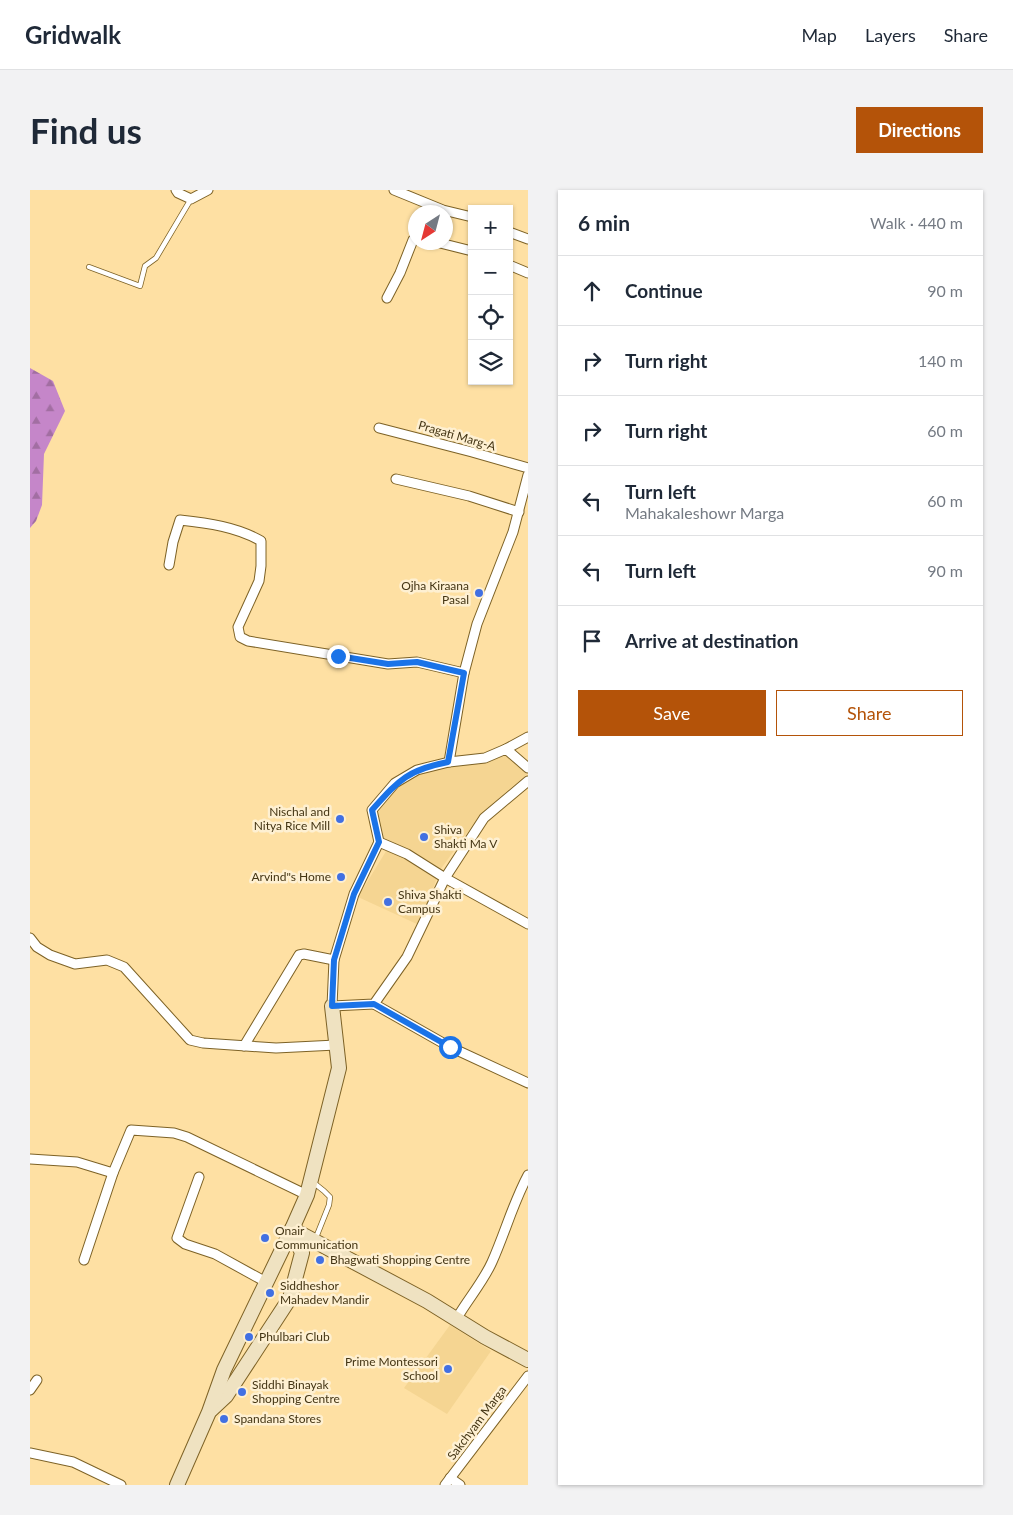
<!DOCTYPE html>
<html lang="en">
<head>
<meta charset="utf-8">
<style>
	:root { --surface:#fff; --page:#f2f2f3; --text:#1f2937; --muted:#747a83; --line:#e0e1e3; --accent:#b45309 }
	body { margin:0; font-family:Lato,sans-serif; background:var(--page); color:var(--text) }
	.controls { position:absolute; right:15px; top:15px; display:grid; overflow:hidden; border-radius:0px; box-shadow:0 1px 4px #0004 }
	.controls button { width:45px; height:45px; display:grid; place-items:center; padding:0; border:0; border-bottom:1px solid var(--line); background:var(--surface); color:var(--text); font:25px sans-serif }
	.compass { position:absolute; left:378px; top:15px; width:45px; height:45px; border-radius:50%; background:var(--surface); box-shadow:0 1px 4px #0004; rotate:216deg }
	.stop { position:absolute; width:15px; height:15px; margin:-11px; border:4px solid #1a73e8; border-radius:50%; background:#fff }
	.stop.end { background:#1a73e8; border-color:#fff; box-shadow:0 1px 5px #0008 }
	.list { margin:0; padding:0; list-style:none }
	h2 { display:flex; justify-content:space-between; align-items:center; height:65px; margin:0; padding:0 20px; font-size:21px }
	h2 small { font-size:16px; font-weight:400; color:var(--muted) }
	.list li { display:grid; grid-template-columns:32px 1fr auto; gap:15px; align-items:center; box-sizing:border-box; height:70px; padding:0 20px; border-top:1px solid var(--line) }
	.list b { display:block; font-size:19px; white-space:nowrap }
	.list p { margin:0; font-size:16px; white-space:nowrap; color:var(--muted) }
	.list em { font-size:16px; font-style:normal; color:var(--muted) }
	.actions { display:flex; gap:10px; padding:15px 20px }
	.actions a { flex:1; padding:11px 0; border:1px solid var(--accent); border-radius:0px; text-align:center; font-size:18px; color:var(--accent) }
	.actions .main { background:var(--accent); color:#fff }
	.icon { flex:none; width:28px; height:28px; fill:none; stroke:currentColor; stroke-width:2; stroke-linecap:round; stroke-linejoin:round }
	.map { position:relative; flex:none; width:498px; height:1295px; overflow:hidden; border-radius:0px }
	header { display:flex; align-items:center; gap:30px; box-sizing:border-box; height:70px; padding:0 25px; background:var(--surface); border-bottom:1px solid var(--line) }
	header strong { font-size:24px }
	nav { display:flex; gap:28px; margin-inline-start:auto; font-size:18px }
	.intro { display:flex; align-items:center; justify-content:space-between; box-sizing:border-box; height:120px; padding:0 30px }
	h1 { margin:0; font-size:35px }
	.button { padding:12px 22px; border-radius:0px; background:var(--accent); color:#fff; font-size:18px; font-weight:700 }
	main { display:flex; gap:30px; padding:0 30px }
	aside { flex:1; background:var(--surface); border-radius:0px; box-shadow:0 1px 4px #0004 }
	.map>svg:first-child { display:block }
</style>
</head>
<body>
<header>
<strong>Gridwalk</strong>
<nav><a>Map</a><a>Layers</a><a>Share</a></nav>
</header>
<div class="intro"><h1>Find us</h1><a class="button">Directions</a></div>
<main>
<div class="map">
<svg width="498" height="1295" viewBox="0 0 498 1295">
	<defs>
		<pattern id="forest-firs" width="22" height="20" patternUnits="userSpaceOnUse" patternTransform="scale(1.25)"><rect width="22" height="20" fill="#c586c9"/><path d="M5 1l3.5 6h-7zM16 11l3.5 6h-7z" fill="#a26ea2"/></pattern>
	</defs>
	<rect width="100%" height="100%" fill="#fee0a3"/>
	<g fill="#f5d592">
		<polygon points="476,566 497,584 462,614 442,636 410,680 389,735 328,707 358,658 343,625 375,588 407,577"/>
		<polygon points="420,1135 461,1161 417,1224 374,1198"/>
	</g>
	<polygon fill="url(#forest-firs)" points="0,178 23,191 35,221 14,264 12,315 6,331 0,338"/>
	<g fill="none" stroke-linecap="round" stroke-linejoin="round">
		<g stroke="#7d6226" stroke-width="6">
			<g id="lane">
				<polyline points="59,77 110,96 115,76 126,68 161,9"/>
				<polyline points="284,993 294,1001 300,1007 299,1015 285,1050"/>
			</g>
		</g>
		<g stroke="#7d6226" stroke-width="11">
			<g id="street">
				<polyline points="146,0 148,3 161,9 178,0"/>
				<polyline points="364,0 413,20 442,27"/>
				<polyline points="479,42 498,49"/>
				<polyline points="406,52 442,61"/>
				<polyline points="479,75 498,83"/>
				<polyline points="357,108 370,83 383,50 386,47"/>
				<polyline points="349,238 442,262 498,278"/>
				<polyline points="366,289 439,306 489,322"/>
				<path d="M139,375L143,352L150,330C178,333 207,337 231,351V376L229,391L208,437L210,447L218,451L358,474L387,472L434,483"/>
				<polyline points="476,559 498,547"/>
				<polyline points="419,572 434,483 447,434 483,342 498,285"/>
				<polyline points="498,578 476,559 455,568 419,572 387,580 365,593 342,620 349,652 324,704 304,770 302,816 344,814 377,767 415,688 454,628 498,591"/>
				<polyline points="349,652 377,664 415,688 498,734"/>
				<polyline points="0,748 7,757 20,765 45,774 77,770 94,777 160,850 173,853 246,858 306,855"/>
				<polyline points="344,814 420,857 498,893"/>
				<polyline points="214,856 269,765 274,764 304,770"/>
				<polyline points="0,969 47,972 83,983"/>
				<polyline points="169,987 147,1048 155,1054 185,1064 236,1092"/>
				<polyline points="54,1070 83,983 101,940 144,943 157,947 277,1005"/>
				<path d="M427,1128C438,1109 453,1092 462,1072C475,1043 483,1013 498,985"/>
				<polyline points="0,1200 7,1190"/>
				<polyline points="0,1263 43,1272 91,1295"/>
				<polyline points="420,1288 430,1295"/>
				<polyline points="415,1295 498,1186"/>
			</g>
		</g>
		<g stroke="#7d6226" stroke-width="16">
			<g id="secondary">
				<polyline points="262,1039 397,1111 455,1147 498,1170"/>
				<polyline points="181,1220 196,1206 260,1108 272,1063 262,1039"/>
				<polyline points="147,1295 179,1222 194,1180 262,1039 277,1005 309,878 302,816"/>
			</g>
		</g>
		<use href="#lane" stroke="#fff" stroke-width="4.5"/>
		<use href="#street" stroke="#fff" stroke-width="9"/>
		<use href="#secondary" stroke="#efe2c1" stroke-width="14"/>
	</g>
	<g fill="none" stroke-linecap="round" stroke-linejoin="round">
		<path stroke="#1a73e8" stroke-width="6" d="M308,466L358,474L387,472L434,483L418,572C377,580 369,590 342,620L349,652L324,704L304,770L302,816L344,814L420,857"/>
	</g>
	<g fill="#4270e2" stroke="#fef0d2" stroke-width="2">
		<circle cx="449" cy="403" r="5"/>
		<circle cx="310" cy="629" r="5"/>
		<circle cx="394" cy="647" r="5"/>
		<circle cx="311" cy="687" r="5"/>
		<circle cx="358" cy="712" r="5"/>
		<circle cx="235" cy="1048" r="5"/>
		<circle cx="290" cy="1070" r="5"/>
		<circle cx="240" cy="1103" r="5"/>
		<circle cx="219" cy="1147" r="5"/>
		<circle cx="418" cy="1179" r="5"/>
		<circle cx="212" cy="1202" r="5"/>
		<circle cx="194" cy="1229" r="5"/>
	</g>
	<g text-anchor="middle" stroke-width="5" stroke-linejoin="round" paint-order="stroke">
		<g font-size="12" fill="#443514" stroke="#fef0d2">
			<text transform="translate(427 246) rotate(16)" y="4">Pragati Marg-A</text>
			<text transform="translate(447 1233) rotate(-53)" y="4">Sakchyam Marga</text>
		</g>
		<g font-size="12" fill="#443514" stroke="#fef0d2" text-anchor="start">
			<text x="439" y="400" text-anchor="end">Ojha Kiraana<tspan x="439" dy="14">Pasal</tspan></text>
			<text x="300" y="626" text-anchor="end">Nischal and<tspan x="300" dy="14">Nitya Rice Mill</tspan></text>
			<text x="404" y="644">Shiva<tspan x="404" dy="14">Shakti Ma V</tspan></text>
			<text x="301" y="691" text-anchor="end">Arvind"s Home</text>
			<text x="368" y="709">Shiva Shakti<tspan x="368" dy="14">Campus</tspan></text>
			<text x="245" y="1045">Onair<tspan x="245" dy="14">Communication</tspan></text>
			<text x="300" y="1074">Bhagwati Shopping Centre</text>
			<text x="250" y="1100">Siddheshor<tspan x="250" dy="14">Mahadev Mandir</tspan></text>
			<text x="229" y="1151">Phulbari Club</text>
			<text x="408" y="1176" text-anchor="end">Prime Montessori<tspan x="408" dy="14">School</tspan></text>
			<text x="222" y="1199">Siddhi Binayak<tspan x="222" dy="14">Shopping Centre</tspan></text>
			<text x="204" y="1233">Spandana Stores</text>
		</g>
	</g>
</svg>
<div class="controls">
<button>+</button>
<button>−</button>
<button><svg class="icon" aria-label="locate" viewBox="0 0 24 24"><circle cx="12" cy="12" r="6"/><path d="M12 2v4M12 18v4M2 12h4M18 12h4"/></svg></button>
<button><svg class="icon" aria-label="layers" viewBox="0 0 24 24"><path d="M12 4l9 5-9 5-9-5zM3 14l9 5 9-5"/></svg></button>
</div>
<svg class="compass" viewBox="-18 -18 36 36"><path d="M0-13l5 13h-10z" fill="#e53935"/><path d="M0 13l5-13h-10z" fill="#747a83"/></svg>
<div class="stop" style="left:420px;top:857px"></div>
<div class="stop end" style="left:308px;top:466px"></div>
</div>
<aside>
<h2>6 min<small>Walk · 440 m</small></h2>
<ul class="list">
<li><svg class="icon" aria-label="ahead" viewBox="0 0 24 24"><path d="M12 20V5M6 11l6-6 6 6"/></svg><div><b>Continue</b></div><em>90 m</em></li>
<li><svg class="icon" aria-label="right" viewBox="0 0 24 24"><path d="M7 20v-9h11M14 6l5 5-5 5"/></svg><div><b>Turn right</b></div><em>140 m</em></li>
<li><svg class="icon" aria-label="right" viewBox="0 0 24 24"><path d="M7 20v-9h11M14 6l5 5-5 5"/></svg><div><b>Turn right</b></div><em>60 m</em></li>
<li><svg class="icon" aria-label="left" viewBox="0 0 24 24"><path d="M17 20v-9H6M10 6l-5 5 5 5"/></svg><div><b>Turn left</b><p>Mahakaleshowr Marga</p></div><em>60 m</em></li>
<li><svg class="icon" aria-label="left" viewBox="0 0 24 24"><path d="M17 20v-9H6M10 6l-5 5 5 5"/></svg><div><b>Turn left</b></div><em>90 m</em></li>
<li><svg class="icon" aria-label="arrive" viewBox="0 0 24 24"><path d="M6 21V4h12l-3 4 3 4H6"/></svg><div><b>Arrive at destination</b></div></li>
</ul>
<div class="actions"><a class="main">Save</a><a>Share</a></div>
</aside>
</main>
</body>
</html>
